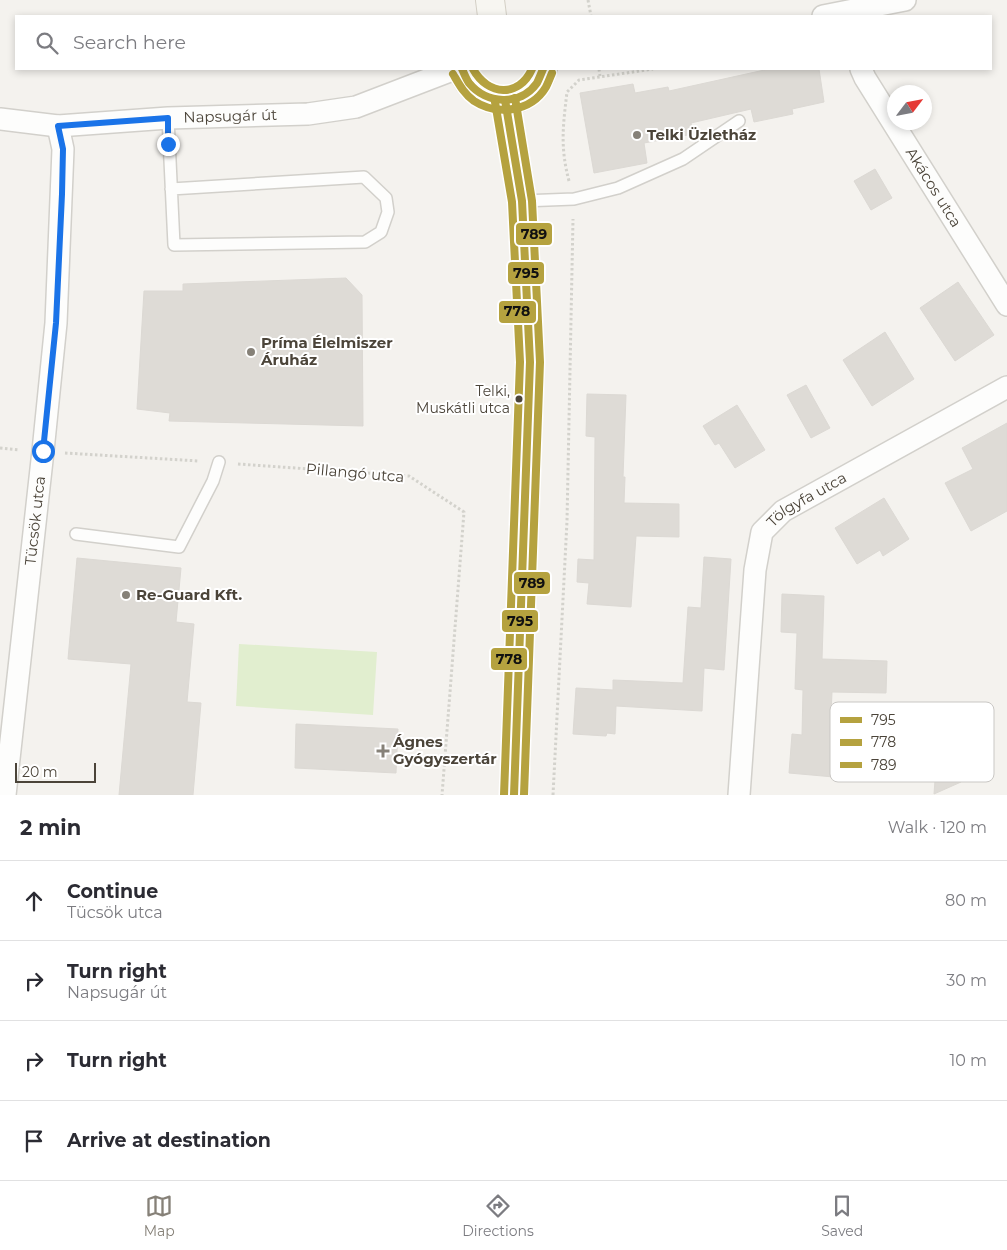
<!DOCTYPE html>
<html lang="en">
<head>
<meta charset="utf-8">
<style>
	:root { --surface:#fff; --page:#f7f7f7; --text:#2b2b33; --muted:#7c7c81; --line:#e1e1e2; --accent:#868178 }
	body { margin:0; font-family:Montserrat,sans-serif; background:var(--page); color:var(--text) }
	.compass { position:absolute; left:887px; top:85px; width:45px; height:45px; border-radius:50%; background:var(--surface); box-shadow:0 2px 8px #0003; rotate:58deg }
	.scale { position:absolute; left:15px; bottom:12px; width:81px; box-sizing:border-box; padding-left:5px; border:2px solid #4b4439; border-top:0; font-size:14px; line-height:18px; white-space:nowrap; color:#4b4439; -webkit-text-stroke:4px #fff; paint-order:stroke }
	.stop { position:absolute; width:15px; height:15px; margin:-11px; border:4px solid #1a73e8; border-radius:50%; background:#fff }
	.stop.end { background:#1a73e8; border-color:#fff; box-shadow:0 1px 5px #0008 }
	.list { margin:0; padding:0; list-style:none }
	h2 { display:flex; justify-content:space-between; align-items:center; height:65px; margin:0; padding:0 20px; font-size:21px }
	h2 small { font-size:16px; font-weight:400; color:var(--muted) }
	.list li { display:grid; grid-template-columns:32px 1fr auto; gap:15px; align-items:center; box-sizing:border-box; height:80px; padding:0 20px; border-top:1px solid var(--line) }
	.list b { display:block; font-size:19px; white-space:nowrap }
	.list p { margin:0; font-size:16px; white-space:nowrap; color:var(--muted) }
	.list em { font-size:16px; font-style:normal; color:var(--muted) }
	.icon { flex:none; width:28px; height:28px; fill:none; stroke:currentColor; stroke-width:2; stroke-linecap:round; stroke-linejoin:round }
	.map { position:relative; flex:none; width:1007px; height:795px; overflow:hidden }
	.search { position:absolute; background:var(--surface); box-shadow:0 2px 8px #0003; left:15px; right:15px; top:15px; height:55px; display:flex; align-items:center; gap:12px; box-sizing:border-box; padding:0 18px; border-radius:0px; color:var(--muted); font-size:19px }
	.sheet { height:385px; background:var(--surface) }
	nav { display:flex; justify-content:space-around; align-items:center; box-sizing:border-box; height:70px; border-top:1px solid var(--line); background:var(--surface); font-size:14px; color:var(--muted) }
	nav a { display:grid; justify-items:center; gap:2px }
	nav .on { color:var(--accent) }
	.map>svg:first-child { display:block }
</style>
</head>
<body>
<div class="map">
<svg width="1007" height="795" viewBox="0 0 1007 795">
	<rect width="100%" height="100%" fill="#f4f2ee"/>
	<polygon fill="#e1eecf" points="239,644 377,652 373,715 236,706"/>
	<g fill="#dedbd6" stroke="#dcd9d4">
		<polygon points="769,69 819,69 824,102 792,109 793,114 754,122 751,109 691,123 693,134 644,143 647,163 594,173 580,93 633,84 635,93 668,87 669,91"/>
		<polygon points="875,169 892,198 871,210 854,181"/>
		<polygon points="346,278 362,295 363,426 169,421 170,413 137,409 144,291 183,291 183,284"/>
		<polygon points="958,282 994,335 955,361 920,308"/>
		<polygon points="885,332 914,379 872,406 843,360"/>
		<polygon points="806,385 830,428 811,438 787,395"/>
		<polygon points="587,394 626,395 623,477 625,477 624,503 679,504 679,537 636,536 631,607 587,604 589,583 577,582 578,559 594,560 595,437 586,436"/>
		<polygon points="737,405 765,450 735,468 719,443 715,445 703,426"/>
		<polygon points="1007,423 1007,511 971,531 945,483 973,469 962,448"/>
		<polygon points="884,498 909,539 883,556 880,550 857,564 835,528"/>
		<polygon points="704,557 731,559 724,670 704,668 702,711 616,706 615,734 607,733 606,736 573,734 576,688 613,690 613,680 683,683 688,607 701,608"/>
		<polygon points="77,558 181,568 176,622 194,624 187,702 201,703 193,795 119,795 131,664 68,659"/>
		<polygon points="782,594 824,596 822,659 887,661 886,693 832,692 830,737 836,738 834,777 789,773 792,734 802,735 803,690 795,689 797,633 781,632"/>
		<polygon points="296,724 398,729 396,773 295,768"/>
		<polygon points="930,738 955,739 954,759 959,759 961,782 934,794 936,767 916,766 918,743 929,744"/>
	</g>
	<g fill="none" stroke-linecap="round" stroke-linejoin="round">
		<g stroke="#d2d0cb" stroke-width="14">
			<g id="lane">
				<polyline points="168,118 174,245 365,242 381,232 388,212 386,198 364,177 171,189"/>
				<polyline points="522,201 574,199 618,188 683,159 739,121"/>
				<polyline points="76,534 179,547 213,481 219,462"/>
			</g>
		</g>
		<g stroke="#d2d0cb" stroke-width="24">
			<g id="street">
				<polyline points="823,16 905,0"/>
				<path id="s1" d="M861,69L865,78L1007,305"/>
				<path id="s2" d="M0,119L58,126L168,118L308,114L356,107L455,69"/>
				<path id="s3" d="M5,795L43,451L56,323L63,149L58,126"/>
				<path id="s4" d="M739,795L755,570L762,532L783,511L1007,387"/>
			</g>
		</g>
		<g stroke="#d3cfc5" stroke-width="30">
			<g id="secondary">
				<polyline points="490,0 492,16"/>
				<path d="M462,69C477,110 531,112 543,69"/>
				<polyline points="505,100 522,201 530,362 514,795"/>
			</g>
		</g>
		<g stroke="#d3d2cc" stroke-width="3" stroke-dasharray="2.5 2.5" stroke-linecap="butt">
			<polyline points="588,0 591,16"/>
			<polyline points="599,69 600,76"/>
			<path d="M569,181C560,147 563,126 567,92L579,80L653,69"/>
			<polyline points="0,448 19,450"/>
			<polyline points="65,453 199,461"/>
			<polyline points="238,464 409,476 464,512 442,795"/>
			<polyline points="553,795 567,521 573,219"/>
		</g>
		<use href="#lane" stroke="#fdfdfc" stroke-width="11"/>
		<use href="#street" stroke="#fdfdfc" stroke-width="21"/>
		<use href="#secondary" stroke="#f7f6f1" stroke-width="28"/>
		<g stroke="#fff" stroke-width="11">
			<g id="bus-1">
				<path d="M462,69C464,73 466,79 469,83C486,104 520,107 537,83C539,79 541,74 543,69"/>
				<polyline points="505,100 522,201 530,362 514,795"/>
			</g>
		</g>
		<g stroke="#fff" stroke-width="11">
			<g id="bus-2">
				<path d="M453,74C459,84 464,94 474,101C497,116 531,112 546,87C548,83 550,78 552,73"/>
				<polyline points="495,102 512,202 520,362 504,795"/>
			</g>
		</g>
		<g stroke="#fff" stroke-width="11">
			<g id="bus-3">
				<path d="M473,69C488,96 519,98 532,69"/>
				<polyline points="515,98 532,201 540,362 524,795"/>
			</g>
		</g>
		<use href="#bus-1" stroke="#b5a23f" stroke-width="8"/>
		<use href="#bus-2" stroke="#b5a23f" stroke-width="8"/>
		<use href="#bus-3" stroke="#b5a23f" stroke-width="8"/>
	</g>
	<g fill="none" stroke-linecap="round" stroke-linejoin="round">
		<polyline stroke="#1a73e8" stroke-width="6" points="43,451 56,323 62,194 63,149 58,126 168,118 168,144"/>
	</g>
	<g fill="#868178" stroke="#fff" stroke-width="2">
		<circle cx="637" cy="135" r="5"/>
		<circle cx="251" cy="352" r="5"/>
		<circle cx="126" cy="595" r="5"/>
		<path d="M380.5 743.5h5v5h5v5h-5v5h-5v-5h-5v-5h5z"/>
	</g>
	<circle fill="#4b4439" stroke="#fff" stroke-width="2" cx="519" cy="399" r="4.5"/>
	<g text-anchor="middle" stroke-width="4" stroke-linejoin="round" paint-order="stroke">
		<g font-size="14" fill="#4b4439" stroke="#fff" text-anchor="end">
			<text x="510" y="396">Telki,<tspan x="510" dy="17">Muskátli utca</tspan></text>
		</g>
		<g font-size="15" fill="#4b4439" stroke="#fff">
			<text dy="5" stroke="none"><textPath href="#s2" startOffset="231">Napsugár út</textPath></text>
			<text dy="5" stroke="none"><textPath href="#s1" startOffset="139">Akácos utca</textPath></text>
			<text transform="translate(355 473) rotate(5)" y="5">Pillangó utca</text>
			<text dy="5" stroke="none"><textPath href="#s4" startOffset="320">Tölgyfa utca</textPath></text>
			<text dy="5" stroke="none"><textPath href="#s3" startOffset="276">Tücsök utca</textPath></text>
		</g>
		<g font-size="15" font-weight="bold" fill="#4b4439" stroke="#fff" text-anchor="start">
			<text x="647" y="140">Telki Üzletház</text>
			<text x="261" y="348">Príma Élelmiszer<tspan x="261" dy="17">Áruház</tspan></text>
			<text x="136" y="600">Re-Guard Kft.</text>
			<text x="393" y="747">Ágnes<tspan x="393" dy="17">Gyógyszertár</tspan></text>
		</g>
	</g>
	<rect x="830" y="702" width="164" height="80" rx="8" fill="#fff" stroke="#c9c7c4" stroke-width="1"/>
	<rect x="840" y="717" width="22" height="6" fill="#b5a23f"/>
	<rect x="840" y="739" width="22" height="7" fill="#b5a23f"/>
	<rect x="840" y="762" width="22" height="6" fill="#b5a23f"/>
	<g font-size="14" fill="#4b4439">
		<text x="871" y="725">795</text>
		<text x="871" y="747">778</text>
		<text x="871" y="770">789</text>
	</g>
	<g stroke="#fff" stroke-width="2">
		<rect x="515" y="222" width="38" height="24" rx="5" fill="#b5a23f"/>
		<rect x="507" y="261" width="38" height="24" rx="5" fill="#b5a23f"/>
		<rect x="498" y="300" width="39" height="24" rx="5" fill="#b5a23f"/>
		<rect x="513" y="571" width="38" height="24" rx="5" fill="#b5a23f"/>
		<rect x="501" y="609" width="38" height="24" rx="5" fill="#b5a23f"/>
		<rect x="490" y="647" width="38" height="24" rx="5" fill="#b5a23f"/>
	</g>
	<g font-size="14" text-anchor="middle" font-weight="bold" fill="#111">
		<text x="534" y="239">789</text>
		<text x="526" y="278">795</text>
		<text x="517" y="316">778</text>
		<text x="532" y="588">789</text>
		<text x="520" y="626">795</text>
		<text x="509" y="664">778</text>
	</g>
</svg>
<svg class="compass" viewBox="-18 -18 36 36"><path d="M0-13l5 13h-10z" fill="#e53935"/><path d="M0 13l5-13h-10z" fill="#7c7c81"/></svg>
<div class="scale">20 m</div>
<div class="stop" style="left:43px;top:451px"></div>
<div class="stop end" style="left:168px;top:144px"></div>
<div class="search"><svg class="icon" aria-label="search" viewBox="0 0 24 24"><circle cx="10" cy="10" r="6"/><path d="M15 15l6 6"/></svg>Search here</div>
</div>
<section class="sheet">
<h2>2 min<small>Walk · 120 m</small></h2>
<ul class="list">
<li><svg class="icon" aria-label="ahead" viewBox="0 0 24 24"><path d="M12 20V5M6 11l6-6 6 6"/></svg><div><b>Continue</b><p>Tücsök utca</p></div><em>80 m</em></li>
<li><svg class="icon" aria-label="right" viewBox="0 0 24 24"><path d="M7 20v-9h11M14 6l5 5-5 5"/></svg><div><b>Turn right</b><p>Napsugár út</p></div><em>30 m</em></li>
<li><svg class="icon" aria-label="right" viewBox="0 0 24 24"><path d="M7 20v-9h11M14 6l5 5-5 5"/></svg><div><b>Turn right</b></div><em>10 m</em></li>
<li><svg class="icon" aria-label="arrive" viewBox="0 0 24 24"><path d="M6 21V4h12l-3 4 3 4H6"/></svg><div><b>Arrive at destination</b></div></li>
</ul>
</section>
<nav>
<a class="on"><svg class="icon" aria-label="map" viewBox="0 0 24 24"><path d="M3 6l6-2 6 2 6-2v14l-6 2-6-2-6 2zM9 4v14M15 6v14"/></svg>Map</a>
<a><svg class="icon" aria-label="directions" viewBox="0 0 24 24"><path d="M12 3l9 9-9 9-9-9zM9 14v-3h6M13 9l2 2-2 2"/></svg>Directions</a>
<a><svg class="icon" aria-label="saved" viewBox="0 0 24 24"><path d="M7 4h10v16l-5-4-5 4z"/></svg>Saved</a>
</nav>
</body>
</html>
